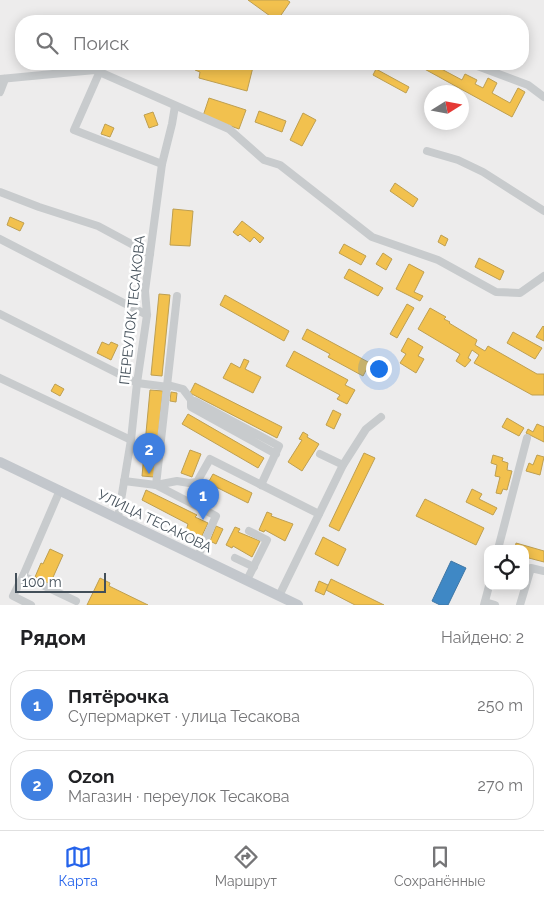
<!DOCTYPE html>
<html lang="ru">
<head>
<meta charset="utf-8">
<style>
	:root { --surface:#fff; --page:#f2f2f2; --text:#202124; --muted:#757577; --line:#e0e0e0; --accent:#2563eb }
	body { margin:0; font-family:Raleway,sans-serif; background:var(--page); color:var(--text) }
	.controls { position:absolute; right:15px; bottom:15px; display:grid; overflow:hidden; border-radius:10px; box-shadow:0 2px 12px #0003 }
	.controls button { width:45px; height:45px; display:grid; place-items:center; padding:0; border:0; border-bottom:1px solid var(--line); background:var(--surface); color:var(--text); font:25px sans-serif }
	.compass { position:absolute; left:424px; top:85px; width:45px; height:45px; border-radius:50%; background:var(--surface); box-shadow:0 2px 12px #0003; rotate:79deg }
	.scale { position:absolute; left:15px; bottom:12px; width:91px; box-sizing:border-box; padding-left:5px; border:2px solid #434f59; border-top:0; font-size:14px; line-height:18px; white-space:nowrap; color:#434f59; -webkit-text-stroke:4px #fff; paint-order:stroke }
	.you { position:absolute; left:378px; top:368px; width:18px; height:18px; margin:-12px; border:4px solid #fff; border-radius:50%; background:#1a73e8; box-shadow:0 0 0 8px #1a73e833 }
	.badge { display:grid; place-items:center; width:32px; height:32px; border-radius:50%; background:var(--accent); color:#fff; font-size:16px; font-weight:700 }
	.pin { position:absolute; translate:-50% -41px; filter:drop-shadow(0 1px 2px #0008) }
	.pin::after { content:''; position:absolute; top:26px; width:18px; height:15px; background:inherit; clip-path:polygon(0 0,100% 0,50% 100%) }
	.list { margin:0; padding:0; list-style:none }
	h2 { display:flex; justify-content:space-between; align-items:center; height:65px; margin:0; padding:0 20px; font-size:21px }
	h2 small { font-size:16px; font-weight:400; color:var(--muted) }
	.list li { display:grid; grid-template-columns:32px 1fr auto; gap:15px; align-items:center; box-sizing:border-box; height:70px; margin:0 10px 10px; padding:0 10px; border:1px solid var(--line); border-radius:20px }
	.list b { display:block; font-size:19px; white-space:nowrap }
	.list p { margin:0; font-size:16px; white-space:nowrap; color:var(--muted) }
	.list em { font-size:16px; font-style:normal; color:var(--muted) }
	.icon { flex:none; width:28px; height:28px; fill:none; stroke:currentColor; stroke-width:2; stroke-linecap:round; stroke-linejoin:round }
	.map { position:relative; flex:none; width:544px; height:605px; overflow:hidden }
	.search { position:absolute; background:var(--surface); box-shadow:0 2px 12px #0003; left:15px; right:15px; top:15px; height:55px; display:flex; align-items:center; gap:12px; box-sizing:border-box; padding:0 18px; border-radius:20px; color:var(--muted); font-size:19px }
	.sheet { height:225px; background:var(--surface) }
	nav { display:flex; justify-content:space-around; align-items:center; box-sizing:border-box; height:70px; border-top:1px solid var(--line); background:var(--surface); font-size:14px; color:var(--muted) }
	nav a { display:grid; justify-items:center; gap:2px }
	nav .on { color:var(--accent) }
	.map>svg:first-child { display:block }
</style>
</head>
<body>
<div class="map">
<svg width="544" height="605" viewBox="0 0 544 605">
	<rect width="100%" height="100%" fill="#edecec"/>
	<g fill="#f2c14e" stroke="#be9f51">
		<polygon points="248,0 287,0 290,2 277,21"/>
		<polygon points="196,64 241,64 253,67 247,91 199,78 200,72 195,70"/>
		<polygon points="420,64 432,64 462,80 465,74 477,80 475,84 483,88 488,78 497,83 492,93 510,103 518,88 525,92 512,117 419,66"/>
		<polygon points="376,69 409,87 406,93 373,75"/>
		<polygon points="209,98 246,110 239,129 203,116"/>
		<polygon points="259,111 286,121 282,132 255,122"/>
		<polygon points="153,112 158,125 149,128 144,115"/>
		<polygon points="303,113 316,120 302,146 290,140"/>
		<polygon points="105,124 114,128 110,137 101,134"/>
		<polygon points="395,183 418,199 413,207 390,191"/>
		<polygon points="173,209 193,211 190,246 170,245"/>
		<polygon points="10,217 24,223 20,231 7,225"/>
		<polygon points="242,221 264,238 260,243 254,237 250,242 240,234 238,236 233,232"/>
		<polygon points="441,235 448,239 445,246 438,242"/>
		<polygon points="344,244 366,256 361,265 339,253"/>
		<polygon points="383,253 392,259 386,270 376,264"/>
		<polygon points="479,258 504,271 500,280 475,267"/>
		<polygon points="409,264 424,272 414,292 423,296 420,301 396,289"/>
		<polygon points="349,269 383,288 378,296 344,278"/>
		<polygon points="159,294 170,295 162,376 151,375"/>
		<polygon points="225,295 289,331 284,341 220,305"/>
		<polygon points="407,304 414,308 397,338 390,334"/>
		<polygon points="430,308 446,317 444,319 450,322 449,323 477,340 475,345 485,351 488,346 537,374 544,374 544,395 532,395 474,363 479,355 472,350 468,358 471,360 465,367 456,361 460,354 418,329"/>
		<polygon points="543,326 544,327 544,341 536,337"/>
		<polygon points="307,329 370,363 363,376 328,357 330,354 302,339"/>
		<polygon points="513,332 542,348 535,359 507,343"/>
		<polygon points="408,338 423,347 418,356 424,359 416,373 400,363 406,354 401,351"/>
		<polygon points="102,342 109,345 111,342 118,345 111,360 97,353"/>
		<polygon points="294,351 348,380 345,385 355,390 347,404 337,399 340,395 286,366"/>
		<polygon points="244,359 249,361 245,369 261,377 253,393 223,378 231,363 240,368"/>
		<polygon points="195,383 282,427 277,438 190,393"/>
		<polygon points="55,384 64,389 60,396 51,391"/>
		<polygon points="150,390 163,391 154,477 142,476"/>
		<polygon points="171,392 177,393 176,402 170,401"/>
		<polygon points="333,410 341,414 334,429 326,425"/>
		<polygon points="188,414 264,458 258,468 182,424"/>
		<polygon points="507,418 524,428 519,436 502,427"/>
		<polygon points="537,424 544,427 544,442 526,433 528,429 533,432"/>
		<polygon points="303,432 308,435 307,437 319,444 302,471 288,462 302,440 299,439"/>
		<polygon points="190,450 201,454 192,477 181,473"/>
		<polygon points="364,453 375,458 339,531 329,526"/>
		<polygon points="493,455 503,458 502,461 508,463 507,470 512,471 507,490 503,489 501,494 496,493 500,477 495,476 497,465 491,463"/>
		<polygon points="537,455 544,457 540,475 526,471 529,463 533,465"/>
		<polygon points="213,474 252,493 248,503 208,483"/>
		<polygon points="472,489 482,494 479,499 497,508 493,515 466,502"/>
		<polygon points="146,490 197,515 195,517 208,523 201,538 186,531 188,524 142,500"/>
		<polygon points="425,499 484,528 476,545 416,516"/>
		<polygon points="267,512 272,514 271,516 293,524 285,541 265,530 264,532 259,530"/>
		<polygon points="216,526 223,529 216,544 210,541"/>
		<polygon points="235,527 240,529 238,532 260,541 252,557 233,546 232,548 226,545"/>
		<polygon points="323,537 346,549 338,566 315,554"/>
		<polygon points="516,543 544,551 544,562 525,557 525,549 515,549"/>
		<polygon points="50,549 63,555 50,584 35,577 41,563 43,564"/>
		<polygon points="100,578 110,583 109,586 148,605 87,605"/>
		<polygon points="331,579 384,605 355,605 326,590"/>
		<polygon points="319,581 328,585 324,595 315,591"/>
	</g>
	<polygon fill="#3f88c5" stroke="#4077a5" points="451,561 466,568 448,605 440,605 432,601"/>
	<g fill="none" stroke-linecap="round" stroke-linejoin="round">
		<g stroke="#c8cbcd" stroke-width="8">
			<polyline points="472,64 528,85 544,97"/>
			<polyline points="100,71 74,130 162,164"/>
			<polyline points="0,79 95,70 229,129 264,160 280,165 372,237 438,260 496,292 520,293 544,276"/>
			<polyline points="0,92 5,79"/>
			<polyline points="427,151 458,160 483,172 544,211"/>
			<polyline points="0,192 39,207 98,226 150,254"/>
			<polyline points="0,239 147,315"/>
			<polyline points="0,314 137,383 168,387"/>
			<polyline points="0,378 131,440"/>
			<polyline points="168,385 183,389 192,401"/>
			<polyline points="320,454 343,465"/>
			<polyline points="124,481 156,485 177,296"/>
			<polyline points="156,485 177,481 189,483 197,482 210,459 319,514"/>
			<polyline points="156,485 216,516 198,556"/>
			<polyline points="261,485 279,446 195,401 191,401 191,407 276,454"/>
			<polyline points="60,490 23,576 76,601"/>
			<polyline points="118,518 131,440 137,383 147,315 145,291 162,164 172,124 175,106"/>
			<polyline points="498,549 527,438"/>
			<polyline points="235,558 254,567"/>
			<polyline points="23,576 13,596 31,605"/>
			<polyline points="247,580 267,540 249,531"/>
			<polyline points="279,596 343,465 366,429 381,417"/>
			<polyline points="485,602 495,605"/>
			<polyline points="484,605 489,586"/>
			<polyline points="520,605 531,568 544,571"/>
		</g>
		<polyline stroke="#c3c7cc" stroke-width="10" points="0,462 298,605"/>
	</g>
	<g text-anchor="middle" stroke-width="5" stroke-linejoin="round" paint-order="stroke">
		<g font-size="14" fill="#434f59" stroke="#fff">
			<text transform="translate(132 310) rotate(-84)" y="5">ПЕРЕУЛОК ТЕСАКОВА</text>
			<text transform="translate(155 521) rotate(26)" y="5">УЛИЦА ТЕСАКОВА</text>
		</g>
	</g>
</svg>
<div class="controls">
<button><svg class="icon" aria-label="locate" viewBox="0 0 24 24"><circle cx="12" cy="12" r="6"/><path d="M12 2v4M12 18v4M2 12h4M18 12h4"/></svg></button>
</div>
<svg class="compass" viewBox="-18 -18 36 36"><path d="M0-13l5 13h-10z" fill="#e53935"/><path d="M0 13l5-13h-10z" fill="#757577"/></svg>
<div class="scale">100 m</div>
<div class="you"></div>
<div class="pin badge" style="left:203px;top:520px;background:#3f7fe0">1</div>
<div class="pin badge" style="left:149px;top:474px;background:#3f7fe0">2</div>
<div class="search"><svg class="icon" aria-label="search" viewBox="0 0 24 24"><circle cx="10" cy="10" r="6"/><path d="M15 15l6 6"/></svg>Поиск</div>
</div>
<section class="sheet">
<h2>Рядом<small>Найдено: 2</small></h2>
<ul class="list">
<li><span class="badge" style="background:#3f7fe0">1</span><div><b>Пятёрочка</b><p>Супермаркет · улица Тесакова</p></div><em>250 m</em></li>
<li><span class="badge" style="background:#3f7fe0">2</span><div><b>Ozon</b><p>Магазин · переулок Тесакова</p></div><em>270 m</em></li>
</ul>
</section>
<nav>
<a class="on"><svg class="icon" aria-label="map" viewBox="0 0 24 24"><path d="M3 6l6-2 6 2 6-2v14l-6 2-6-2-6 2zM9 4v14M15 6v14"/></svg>Карта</a>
<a><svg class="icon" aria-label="directions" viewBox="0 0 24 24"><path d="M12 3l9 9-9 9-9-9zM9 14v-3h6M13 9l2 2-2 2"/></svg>Маршрут</a>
<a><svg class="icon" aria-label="saved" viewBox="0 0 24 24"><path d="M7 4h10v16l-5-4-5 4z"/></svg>Сохранённые</a>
</nav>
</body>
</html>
